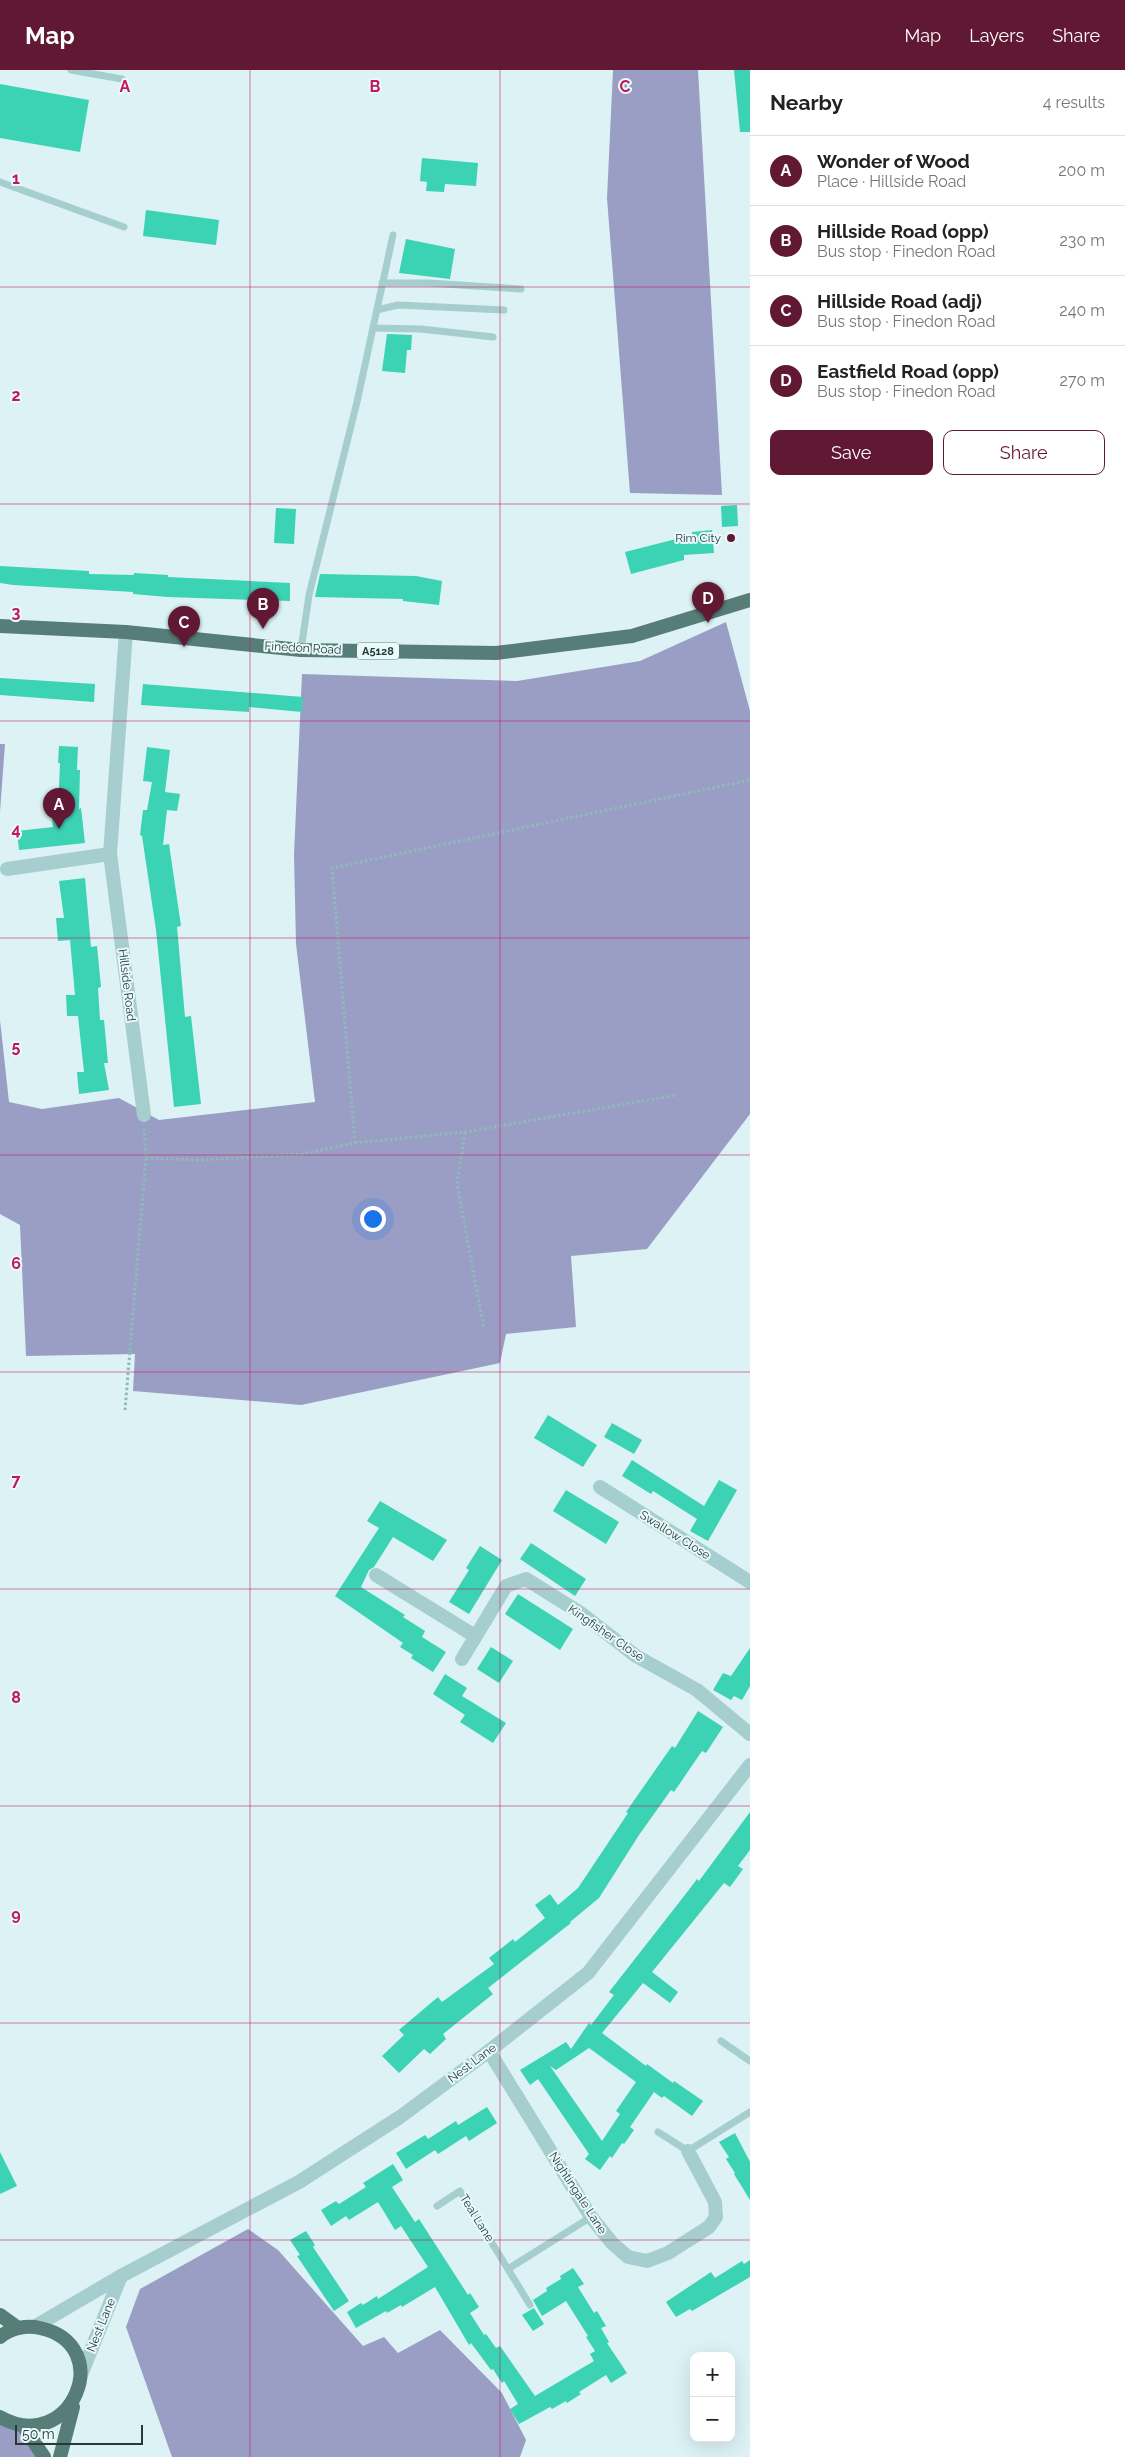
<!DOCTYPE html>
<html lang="en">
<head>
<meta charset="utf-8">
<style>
	:root { --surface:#fff; --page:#f2f2f2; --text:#222; --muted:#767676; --line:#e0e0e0; --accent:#601833 }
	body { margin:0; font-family:Raleway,sans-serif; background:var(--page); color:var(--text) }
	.controls { position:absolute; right:15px; bottom:15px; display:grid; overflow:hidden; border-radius:10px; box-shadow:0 5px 20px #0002 }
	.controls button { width:45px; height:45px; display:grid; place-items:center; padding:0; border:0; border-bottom:1px solid var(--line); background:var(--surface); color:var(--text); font:25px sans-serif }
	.scale { position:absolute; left:15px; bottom:12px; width:128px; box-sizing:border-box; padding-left:5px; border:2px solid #283a37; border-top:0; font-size:14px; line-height:18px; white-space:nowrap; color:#283a37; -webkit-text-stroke:4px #e9fafc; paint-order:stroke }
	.you { position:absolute; left:372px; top:1148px; width:18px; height:18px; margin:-12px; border:4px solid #fff; border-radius:50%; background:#1a73e8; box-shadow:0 0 0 8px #1a73e833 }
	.badge { display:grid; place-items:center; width:32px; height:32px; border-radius:50%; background:var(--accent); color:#fff; font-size:16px; font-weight:700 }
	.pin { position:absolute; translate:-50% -41px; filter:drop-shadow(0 1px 2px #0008) }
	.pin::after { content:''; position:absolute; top:26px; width:18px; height:15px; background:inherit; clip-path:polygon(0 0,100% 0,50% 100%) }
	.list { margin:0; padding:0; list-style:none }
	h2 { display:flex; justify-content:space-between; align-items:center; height:65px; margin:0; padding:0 20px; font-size:21px }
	h2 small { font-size:16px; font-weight:400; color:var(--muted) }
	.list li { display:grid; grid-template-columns:32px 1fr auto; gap:15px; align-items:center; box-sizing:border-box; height:70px; padding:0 20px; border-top:1px solid var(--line) }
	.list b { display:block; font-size:19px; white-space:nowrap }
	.list p { margin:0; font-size:16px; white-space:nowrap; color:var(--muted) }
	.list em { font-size:16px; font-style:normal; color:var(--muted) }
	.actions { display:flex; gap:10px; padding:15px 20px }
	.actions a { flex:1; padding:11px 0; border:1px solid var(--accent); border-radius:10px; text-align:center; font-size:18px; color:var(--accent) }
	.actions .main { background:var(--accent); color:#fff }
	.map { position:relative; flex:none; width:750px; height:2387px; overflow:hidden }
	header { display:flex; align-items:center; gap:30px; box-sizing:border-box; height:70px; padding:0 25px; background:var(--accent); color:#fff }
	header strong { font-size:24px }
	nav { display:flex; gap:28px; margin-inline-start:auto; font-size:18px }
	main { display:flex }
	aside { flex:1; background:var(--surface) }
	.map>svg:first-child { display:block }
</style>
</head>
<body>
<header>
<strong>Map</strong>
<nav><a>Map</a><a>Layers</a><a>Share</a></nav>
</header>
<main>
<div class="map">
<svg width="750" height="2387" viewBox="0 0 750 2387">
	<rect width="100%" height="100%" fill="#dcf2f5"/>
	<g fill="#9a9ec5">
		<polygon points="613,0 698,0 722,425 630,423 607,128"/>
		<polygon points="726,552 750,641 750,1044 647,1179 571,1186 576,1257 506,1264 500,1293 301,1335 133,1321 135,1284 26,1286 20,1155 0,1144 0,950 9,1032 42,1039 119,1028 159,1050 315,1032 296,874 294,785 302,604 517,611 640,591"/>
		<polygon points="0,674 5,674 0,742"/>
		<polygon points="248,2159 278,2180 363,2276 384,2267 398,2283 440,2260 502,2323 526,2370 520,2387 172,2387 126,2257 140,2219"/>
		<polygon points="0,2347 24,2357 44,2387 0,2387"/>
	</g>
	<g fill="#3cd2b4" fill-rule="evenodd">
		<polygon points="734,0 750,0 750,62 740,62"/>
		<polygon points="0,14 89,30 80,82 0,68"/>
		<polygon points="422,88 478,93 476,116 445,114 444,122 426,121 427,112 420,111"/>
		<polygon points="146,140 219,150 216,175 143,166"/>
		<polygon points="406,169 455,179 450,209 399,203"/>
		<polygon points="387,264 412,265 411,280 407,280 405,303 382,301"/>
		<polygon points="737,435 738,456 722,457 721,436"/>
		<polygon points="276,438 296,439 294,474 274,473"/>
		<polygon points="712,460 714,483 684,485 684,490 631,504 625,482 692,465 692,462"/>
		<polygon points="0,496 89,501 89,504 134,505 134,503 168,505 168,507 290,513 290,531 167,527 133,524 133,522 13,515 0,513"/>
		<polygon points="320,504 416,506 442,511 439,535 403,531 403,529 315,527"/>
		<polygon points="0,608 95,614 94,632 0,625"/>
		<polygon points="143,614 303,627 302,642 249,637 249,642 141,635"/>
		<polygon points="59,676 78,677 77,700 80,700 79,739 81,738 85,773 19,780 17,761 53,757 51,741 58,741 60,693 58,693"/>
		<polygon points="147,677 170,680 165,722 180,724 177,741 167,740 163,775 169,774 181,856 177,857 185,947 191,946 201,1034 174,1037 156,860 142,766 140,765 143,740 147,740 152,712 143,711"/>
		<polygon points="85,808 91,877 97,876 101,917 98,918 100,950 104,950 108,993 104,993 109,1020 79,1024 77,1002 84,1002 78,946 67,946 66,925 75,925 70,870 58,871 56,848 64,848 59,811"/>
		<polygon points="548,1345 597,1375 583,1397 534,1368"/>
		<polygon points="612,1353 642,1370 634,1384 604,1367"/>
		<polygon points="632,1390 704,1436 719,1410 737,1420 708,1471 690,1461 697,1449 653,1421 651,1424 622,1406"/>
		<polygon points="566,1420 619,1452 606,1474 553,1441"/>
		<polygon points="380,1431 447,1470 433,1491 393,1467 374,1497 369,1500 361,1517 405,1545 403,1547 425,1561 422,1567 446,1582 433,1602 411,1588 413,1585 400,1577 403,1573 335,1526 379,1458 367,1451"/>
		<polygon points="531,1473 586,1509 575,1526 520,1489"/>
		<polygon points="480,1476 502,1490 469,1544 449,1532 469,1500 466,1498"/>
		<polygon points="518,1524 573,1559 560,1580 505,1544"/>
		<polygon points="491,1577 513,1591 499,1613 477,1599"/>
		<polygon points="750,1578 750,1616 742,1630 734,1626 731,1630 713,1620 723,1603 731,1606"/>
		<polygon points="445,1604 467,1618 462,1626 506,1653 493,1673 460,1652 465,1645 433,1624"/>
		<polygon points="698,1641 723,1657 706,1683 702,1681 674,1722 671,1720 639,1765 599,1828 570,1852 571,1853 488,1918 493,1924 443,1964 446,1969 430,1984 424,1979 399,2003 382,1986 404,1965 399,1960 438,1927 442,1932 494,1894 489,1888 513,1869 515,1872 545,1848 535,1835 550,1824 558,1835 578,1818 628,1743 626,1742 672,1676 675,1678"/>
		<path d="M750,1742V1780L738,1796L743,1799L730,1817L724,1813L652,1902L678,1922L670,1933L643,1913L602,1963L646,1996L647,1994L673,2013L674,2011L703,2031L692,2046L664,2026L662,2028L654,2022L630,2057L634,2060L624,2074L622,2073L612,2088L610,2086L600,2100L585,2089L589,2084L538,2009L530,2015L520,2000L566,1972L571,1979L589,1953L591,1955L614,1925L609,1922L688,1821L697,1809L699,1811ZM589,1978L636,2012L616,2041L620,2044L602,2071L550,1996L556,2000Z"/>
		<polygon points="487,2037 497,2053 469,2071 466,2066 438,2084 435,2080 406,2099 396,2083 425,2065 428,2069 456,2051 458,2055"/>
		<polygon points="735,2063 750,2092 750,2130 734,2104 735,2103 726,2089 729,2087 719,2072"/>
		<polygon points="0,2082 17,2116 0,2124"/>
		<polygon points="393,2094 403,2110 392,2117 415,2152 419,2149 468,2225 470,2223 479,2237 470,2243 484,2265 486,2264 496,2278 500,2276 535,2326 594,2291 590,2284 595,2281 586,2267 588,2266 566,2231 542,2246 533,2230 547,2221 546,2218 561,2209 560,2206 573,2198 584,2214 578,2217 594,2243 597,2241 606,2256 601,2258 609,2272 607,2273 627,2303 611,2313 606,2305 579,2322 581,2324 567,2333 566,2331 552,2339 550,2337 519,2354 510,2339 518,2334 504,2311 502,2313 493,2299 491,2300 471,2273 469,2275 435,2217 402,2237 401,2235 387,2243 386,2241 356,2258 347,2242 361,2233 363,2235 377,2226 378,2229 428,2197 401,2156 395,2160 378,2132 349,2150 346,2146 331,2156 321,2140 336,2131 339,2134 366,2117 363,2113"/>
		<polygon points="306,2161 315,2175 313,2177 349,2231 334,2241 297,2186 300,2185 290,2170"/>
		<polygon points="750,2190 750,2207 692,2241 690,2239 676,2247 666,2232 711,2202 715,2208 742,2191 744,2194"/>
		<polygon points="534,2238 544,2254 533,2261 522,2245"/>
	</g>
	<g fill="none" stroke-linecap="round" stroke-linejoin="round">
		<g stroke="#90baba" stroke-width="3" stroke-dasharray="2.5 2.5" stroke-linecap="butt">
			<polyline points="465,1062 457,1114 484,1259"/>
			<polyline points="355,1073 465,1062 677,1025"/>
			<polyline points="146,1088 201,1090 303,1084 355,1073 332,798 750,710"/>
			<polyline points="125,1340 146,1088 144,1059"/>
		</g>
		<g stroke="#a6cece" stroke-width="7">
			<polyline points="71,0 122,9"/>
			<polyline points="0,112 124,157"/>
			<polyline points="382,213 429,213 521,219"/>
			<polyline points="377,240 398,235 504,240"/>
			<polyline points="373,258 421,259 493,267"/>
			<polyline points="301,580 309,525 357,332 393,165"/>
			<polyline points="721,1971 750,1991"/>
			<polyline points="658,2062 688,2081 750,2042"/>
			<polyline points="437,2136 460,2121 530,2235"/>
			<polyline points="508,2199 591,2147"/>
		</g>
		<g stroke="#a6cece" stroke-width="14">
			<polyline points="126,562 110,784 144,1045"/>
			<polyline points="7,799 110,784"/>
			<polyline points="600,1417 750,1512"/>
			<polyline points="376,1505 475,1566"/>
			<polyline points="462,1589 506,1516 526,1509 582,1544 636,1586 697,1620 750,1664"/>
			<polyline points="489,1981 591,2147 612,2173 628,2187 647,2191 668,2183 709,2157 716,2147 715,2132 688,2081"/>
		</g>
		<g stroke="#a6cece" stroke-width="14">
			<polyline points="34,2257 121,2206 299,2112 400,2047 489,1981 588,1903 750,1695"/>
			<polyline points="81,2305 121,2206"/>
		</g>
		<g stroke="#577d79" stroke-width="14">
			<polyline points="0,556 126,562 301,580 496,583 632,566 750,530"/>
			<polyline points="0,2245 18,2258"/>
			<path d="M0,2267C11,2258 26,2255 40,2258C118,2275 71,2387 0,2347"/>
			<polyline points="24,2357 44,2387"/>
			<polyline points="60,2387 73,2337"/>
		</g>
	</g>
	<path fill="none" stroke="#c2185b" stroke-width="1" stroke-opacity="0.55" d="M250,0V2387M500,0V2387M0,217H750M0,434H750M0,651H750M0,868H750M0,1085H750M0,1302H750M0,1519H750M0,1736H750M0,1953H750M0,2170H750"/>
	<circle fill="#601833" stroke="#e9fafc" stroke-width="2" cx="731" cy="468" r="5"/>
	<g text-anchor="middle" stroke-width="4" stroke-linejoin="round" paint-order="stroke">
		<rect fill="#e9fafc" stroke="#627472" stroke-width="1" x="357" y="572.5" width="42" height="17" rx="4"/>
		<g font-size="11" font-weight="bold" fill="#283a37">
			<text x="378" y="585">A5128</text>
		</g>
		<g font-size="12" fill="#283a37" stroke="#e9fafc" text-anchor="end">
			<text x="721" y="472">Rim City</text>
		</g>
		<g font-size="12" fill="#283a37" stroke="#e9fafc">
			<text transform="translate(303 578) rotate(3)" y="4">Finedon Road</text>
			<text transform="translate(127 915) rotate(83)" y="4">Hillside Road</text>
			<text transform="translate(675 1465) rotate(32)" y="4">Swallow Close</text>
			<text transform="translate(606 1563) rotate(35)" y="4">Kingfisher Close</text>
			<text transform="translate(472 1993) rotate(-37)" y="4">Nest Lane</text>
			<text transform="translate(578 2123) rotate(57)" y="4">Nightingale Lane</text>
			<text transform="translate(477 2148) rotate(58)" y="4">Teal Lane</text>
			<text transform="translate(101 2255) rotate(-68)" y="4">Nest Lane</text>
		</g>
	</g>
	<g font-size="16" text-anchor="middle" font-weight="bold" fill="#c2185b" stroke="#e9fafc" stroke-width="4" stroke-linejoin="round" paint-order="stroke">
		<text x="125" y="22">A</text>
		<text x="375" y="22">B</text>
		<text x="625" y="22">C</text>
		<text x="16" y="114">1</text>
		<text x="16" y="331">2</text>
		<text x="16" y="548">3</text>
		<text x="16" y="765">4</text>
		<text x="16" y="982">5</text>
		<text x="16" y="1199">6</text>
		<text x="16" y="1416">7</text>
		<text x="16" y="1633">8</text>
		<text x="16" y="1850">9</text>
	</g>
</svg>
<div class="controls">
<button>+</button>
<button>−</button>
</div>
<div class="scale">50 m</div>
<div class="you"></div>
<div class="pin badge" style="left:59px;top:759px">A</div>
<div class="pin badge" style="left:263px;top:559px">B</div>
<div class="pin badge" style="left:184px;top:577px">C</div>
<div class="pin badge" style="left:708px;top:553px">D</div>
</div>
<aside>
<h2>Nearby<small>4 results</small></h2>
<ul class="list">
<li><span class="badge">A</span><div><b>Wonder of Wood</b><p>Place · Hillside Road</p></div><em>200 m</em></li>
<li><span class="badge">B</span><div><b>Hillside Road (opp)</b><p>Bus stop · Finedon Road</p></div><em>230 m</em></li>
<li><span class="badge">C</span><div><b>Hillside Road (adj)</b><p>Bus stop · Finedon Road</p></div><em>240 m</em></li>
<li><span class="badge">D</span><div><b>Eastfield Road (opp)</b><p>Bus stop · Finedon Road</p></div><em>270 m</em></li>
</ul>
<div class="actions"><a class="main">Save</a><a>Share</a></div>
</aside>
</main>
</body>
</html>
